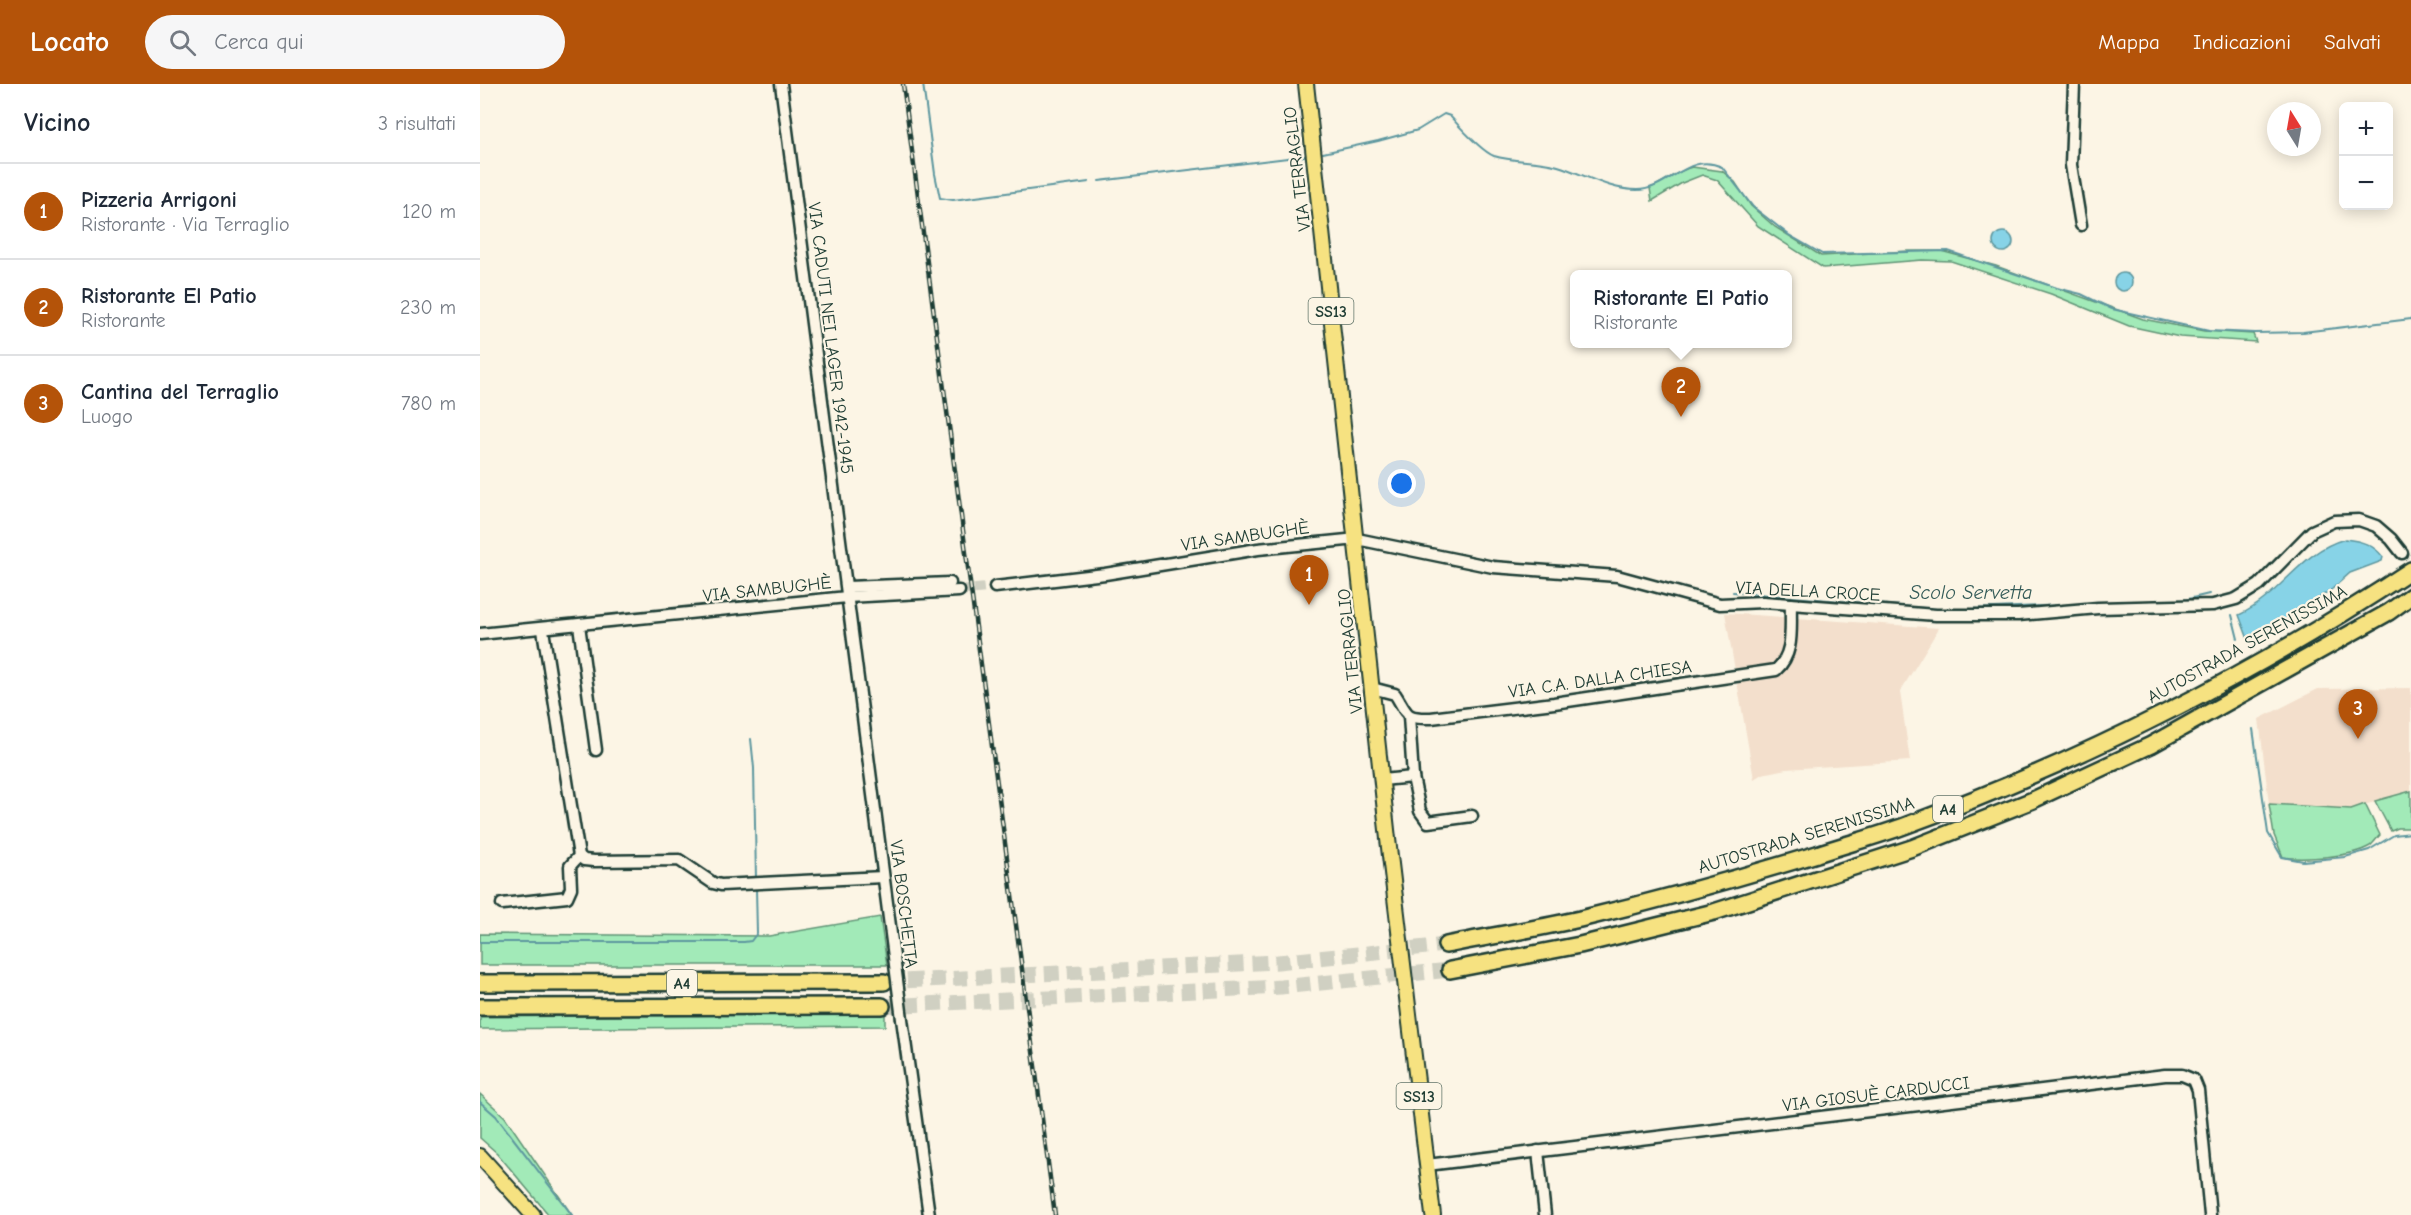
<!DOCTYPE html>
<html lang="it">
<head>
<meta charset="utf-8">
<style>
	:root { --surface:#fff; --page:#f6f6f7; --text:#1f2937; --muted:#747a83; --line:#e0e1e3; --accent:#b45309 }
	body { margin:0; font-family:"Comic Neue",sans-serif; background:var(--page); color:var(--text) }
	.controls { position:absolute; right:18px; top:18px; display:grid; overflow:hidden; border-radius:9px; box-shadow:0 3px 15px #0003 }
	.controls button { width:54px; height:54px; display:grid; place-items:center; padding:0; border:0; border-bottom:2px solid var(--line); background:var(--surface); color:var(--text); font:30px sans-serif }
	.compass { position:absolute; left:1787px; top:18px; width:54px; height:54px; border-radius:50%; background:var(--surface); box-shadow:0 3px 15px #0003; rotate:349deg }
	.you { position:absolute; left:922px; top:400px; width:21px; height:21px; margin:-15px; border:4px solid #fff; border-radius:50%; background:#1a73e8; box-shadow:0 0 0 9px #1a73e833 }
	.badge { display:grid; place-items:center; width:39px; height:39px; border-radius:50%; background:var(--accent); color:#fff; font-size:20px; font-weight:700 }
	.pin { position:absolute; translate:-50% -50px; filter:drop-shadow(0 2px 3px #0008) }
	.pin::after { content:''; position:absolute; top:32px; width:21px; height:18px; background:inherit; clip-path:polygon(0 0,100% 0,50% 100%) }
	.popup { position:absolute; left:1090px; top:186px; width:222px; height:78px; box-sizing:border-box; display:grid; place-content:center; border-radius:9px; background:var(--surface); filter:drop-shadow(0 2px 4px #0005); font-size:20px; white-space:nowrap; color:var(--muted) }
	.popup b { font-size:22px; color:var(--text) }
	.popup::after { content:''; position:absolute; left:50%; top:100%; margin-left:-12px; border:12px solid transparent; border-top-color:var(--surface) }
	.list { margin:0; padding:0; list-style:none }
	h2 { display:flex; justify-content:space-between; align-items:center; height:78px; margin:0; padding:0 24px; font-size:26px }
	h2 small { font-size:20px; font-weight:400; color:var(--muted) }
	.list li { display:grid; grid-template-columns:39px 1fr auto; gap:18px; align-items:center; box-sizing:border-box; height:96px; padding:0 24px; border-top:2px solid var(--line) }
	.list b { display:block; font-size:22px; white-space:nowrap }
	.list p { margin:0; font-size:20px; white-space:nowrap; color:var(--muted) }
	.list em { font-size:20px; font-style:normal; color:var(--muted) }
	.icon { flex:none; width:33px; height:33px; fill:none; stroke:currentColor; stroke-width:2; stroke-linecap:round; stroke-linejoin:round }
	.map { position:relative; flex:none; width:1931px; height:1131px; overflow:hidden }
	header { display:flex; align-items:center; gap:36px; box-sizing:border-box; height:84px; padding:0 30px; background:var(--accent); color:#fff }
	header strong { font-size:28px }
	nav { display:flex; gap:33px; margin-inline-start:auto; font-size:21px }
	.search { width:420px; height:54px; background:var(--page); display:flex; align-items:center; gap:15px; box-sizing:border-box; padding:0 21px; border-radius:33px; color:var(--muted); font-size:22px }
	main { display:flex }
	aside { flex:1; background:var(--surface) }
	.map>svg:first-child { display:block }
</style>
</head>
<body>
<header>
<strong>Locato</strong>
<div class="search"><svg class="icon" aria-label="search" viewBox="0 0 24 24"><circle cx="10" cy="10" r="6"/><path d="M15 15l6 6"/></svg>Cerca qui</div>
<nav><a>Mappa</a><a>Indicazioni</a><a>Salvati</a></nav>
</header>
<main>
<aside>
<h2>Vicino<small>3 risultati</small></h2>
<ul class="list">
<li><span class="badge">1</span><div><b>Pizzeria Arrigoni</b><p>Ristorante · Via Terraglio</p></div><em>120 m</em></li>
<li><span class="badge">2</span><div><b>Ristorante El Patio</b><p>Ristorante</p></div><em>230 m</em></li>
<li><span class="badge">3</span><div><b>Cantina del Terraglio</b><p>Luogo</p></div><em>780 m</em></li>
</ul>
</aside>
<div class="map">
<svg width="1931" height="1131" viewBox="0 0 1931 1131">
	<rect width="100%" height="100%" fill="#fcf5e5"/>
	<filter id="ink" filterUnits="userSpaceOnUse"><feTurbulence type="fractalNoise" baseFrequency=".0167" numOctaves="2"/><feDisplacementMap in="SourceGraphic" scale="12" xChannelSelector="R" yChannelSelector="G"/><feConvolveMatrix kernelMatrix="1 2 1 2 8 2 1 2 1" color-interpolation-filters="sRGB"/></filter>
	<g filter="url(#ink)">
		<g fill="#f3dfcc">
			<polygon points="1245,529 1459,544 1420,608 1430,677 1306,685 1282,690 1274,695"/>
			<polygon points="1931,604 1931,707 1871,725 1789,720 1779,635 1838,605"/>
		</g>
		<g fill="#a2eab8" stroke="#609476" stroke-width="1.5">
			<path d="M1212,83L1242,87L1255,98L1271,122L1295,143L1341,172L1428,167H1461L1516,182L1663,235L1724,247L1773,250L1776,258L1700,253L1649,242L1571,210L1471,177L1442,176L1343,184L1278,142L1237,96L1222,91L1202,99L1172,117L1170,104C1185,98 1197,87 1212,83Z"/>
			<polygon points="1931,707 1931,744 1918,744 1911,747 1895,717"/>
			<path d="M1789,720L1871,725L1885,720L1900,751C1897,754 1894,759 1890,762C1872,773 1824,776 1803,773L1794,751Z"/>
			<polygon points="400,833 407,881 0,881 0,850 289,852"/>
			<polygon points="405,930 405,942 0,945 0,933"/>
			<polygon points="0,1010 25,1033 92,1131 69,1131 17,1069 0,1054"/>
		</g>
		<g fill="#87d3e7" stroke="#5d979f" stroke-width="1.5">
			<circle cx="1523" cy="158" r="10"/>
			<circle cx="1643" cy="198" r="9"/>
			<path d="M1865,455C1881,457 1893,460 1903,473L1902,477L1870,489L1851,506L1783,551L1768,555L1759,531C1802,511 1819,468 1865,455Z"/>
		</g>
		<g fill="none" stroke-linecap="round" stroke-linejoin="round">
			<g stroke="#5d979f" stroke-width="2">
				<polyline points="443,0 455,90 460,114 473,116 609,98"/>
				<path d="M843,69L898,57L938,46L964,30L970,32C979,42 1001,67 1014,72C1034,78 1057,76 1078,82C1104,90 1129,106 1157,106C1189,106 1208,67 1242,83L1273,123L1309,151L1342,170L1468,167L1577,204L1601,210L1632,225L1729,247L1775,249L1823,248L1931,235"/>
				<polyline points="619,97 824,72"/>
				<polyline points="1253,508 1468,526 1606,520"/>
				<polyline points="1648,518 1704,516 1729,510"/>
				<polyline points="1752,531 1758,555"/>
				<polyline points="1773,645 1788,749 1802,773 1823,777 1865,773 1889,766 1914,751 1931,749"/>
				<polyline points="271,655 274,684 276,796"/>
				<polyline points="0,858 264,858 271,857 277,849 276,804"/>
				<polyline points="0,1018 16,1032 92,1131"/>
			</g>
			<polyline stroke="#d0d0c2" stroke-width="10" stroke-dasharray="10 5" stroke-linecap="butt" points="479,507 515,503"/>
			<g stroke="#d0d0c2" stroke-width="15" stroke-dasharray="15 8" stroke-linecap="butt">
				<polyline points="404,898 798,878 966,861"/>
				<polyline points="402,922 801,903 970,886"/>
			</g>
			<g stroke="#1f3d34" stroke-width="15">
				<g id="minor">
					<polyline points="301,0 414,873"/>
					<polyline points="1594,0 1591,81 1601,141"/>
					<polyline points="367,503 470,499"/>
					<polyline points="515,503 625,490 778,465 877,455 1013,483 1137,492 1240,520 1283,518 1456,531 1538,531 1618,524 1733,521 1756,515 1779,501 1832,447 1854,437 1879,436 1896,442 1911,455 1922,469"/>
					<polyline points="99,541 116,666"/>
					<polyline points="0,550 367,513 479,507"/>
					<path d="M892,604L915,610C928,630 924,635 951,634L1074,619L1296,586C1315,569 1310,544 1311,520"/>
					<polyline points="929,632 933,693 940,727 948,738 992,732"/>
					<polyline points="902,696 933,693"/>
					<polyline points="99,772 104,776 114,777 199,776 233,799 241,801 403,793"/>
					<polyline points="22,820 87,813 91,804 90,782 99,772 63,546"/>
					<polyline points="422,935 449,1131"/>
					<polyline points="1058,1067 1065,1131"/>
					<polyline points="947,1081 1685,991 1702,991 1714,996 1718,1006 1730,1131"/>
				</g>
			</g>
			<g stroke="#1f3d34" stroke-width="18">
				<g id="major">
					<polyline points="826,0 908,755 953,1131"/>
					<polyline points="0,1072 53,1131"/>
				</g>
			</g>
			<g stroke="#1f3d34" stroke-width="20">
				<g id="highway">
					<path d="M966,861C1011,852 1056,845 1100,835C1180,816 1259,794 1337,770C1367,760 1398,752 1427,741C1604,676 1774,590 1931,486"/>
					<polyline points="970,886 1100,861 1234,828 1432,764 1553,716 1671,661 1909,528 1931,512"/>
					<polyline points="0,899 404,898"/>
					<polyline points="0,923 402,922"/>
				</g>
			</g>
			<use href="#minor" stroke="#fcf5e5" stroke-width="10"/>
			<use href="#major" stroke="#f6e281" stroke-width="14"/>
			<use href="#highway" stroke="#f6e281" stroke-width="15"/>
			<g stroke="#1f3d34" stroke-width="4.5">
				<polyline id="rail" points="423,0 575,1131"/>
			</g>
			<use href="#rail" stroke="#fcf5e5" stroke-width="2" stroke-dasharray="7" stroke-linecap="butt"/>
			<g stroke="#1f3d34" stroke-width="15" stroke-linecap="butt">
				<polyline id="minor-bridge" points="414,873 422,935"/>
			</g>
			<use href="#minor-bridge" stroke="#fcf5e5" stroke-width="10"/>
		</g>
	</g>
	<g text-anchor="middle" stroke-width="4.5" stroke-linejoin="round" paint-order="stroke">
		<g fill="#fcf5e5" stroke="#617469" stroke-width="1.5">
			<rect x="828.5" y="214" width="45" height="26" rx="4.5"/>
			<rect x="1453" y="712" width="30" height="26" rx="4.5"/>
			<rect x="187" y="886" width="30" height="26" rx="4.5"/>
			<rect x="916.5" y="999" width="45" height="26" rx="4.5"/>
		</g>
		<g font-size="16" font-weight="bold" fill="#1f3d34">
			<text x="851" y="233">SS13</text>
			<text x="1468" y="731">A4</text>
			<text x="202" y="905">A4</text>
			<text x="939" y="1018">SS13</text>
		</g>
		<g font-size="18" fill="#1f3d34" stroke="#fcf5e5">
			<text transform="translate(817 85) rotate(-97)" y="6">VIA TERRAGLIO</text>
			<text transform="translate(351 254) rotate(83)" y="6">VIA CADUTI NEI LAGER 1942-1945</text>
			<text transform="translate(765 452) rotate(-8)" y="6">VIA SAMBUGHÈ</text>
			<text transform="translate(287 505) rotate(-6)" y="6">VIA SAMBUGHÈ</text>
			<text transform="translate(1328 507) rotate(3)" y="6">VIA DELLA CROCE</text>
			<text transform="translate(1767 560) rotate(-29)" y="6">AUTOSTRADA SERENISSIMA</text>
			<text transform="translate(870 567) rotate(-96)" y="6">VIA TERRAGLIO</text>
			<text transform="translate(1120 595) rotate(-8)" y="6">VIA C.A. DALLA CHIESA</text>
			<text transform="translate(1326 751) rotate(-17)" y="6">AUTOSTRADA SERENISSIMA</text>
			<text transform="translate(424 820) rotate(83)" y="6">VIA BOSCHETTA</text>
			<text transform="translate(1396 1010) rotate(-7)" y="6">VIA GIOSUÈ CARDUCCI</text>
		</g>
		<g font-size="20" font-style="italic" fill="#345b58" stroke="#fcf5e5">
			<text x="1491" y="515">Scolo Servetta</text>
		</g>
	</g>
</svg>
<div class="controls">
<button>+</button>
<button>−</button>
</div>
<svg class="compass" viewBox="-18 -18 36 36"><path d="M0-13l5 13h-10z" fill="#e53935"/><path d="M0 13l5-13h-10z" fill="#747a83"/></svg>
<div class="you"></div>
<div class="pin badge" style="left:829px;top:521px">1</div>
<div class="pin badge" style="left:1201px;top:333px">2</div>
<div class="popup"><b>Ristorante El Patio</b>Ristorante</div>
<div class="pin badge" style="left:1878px;top:655px">3</div>
</div>
</main>
</body>
</html>
